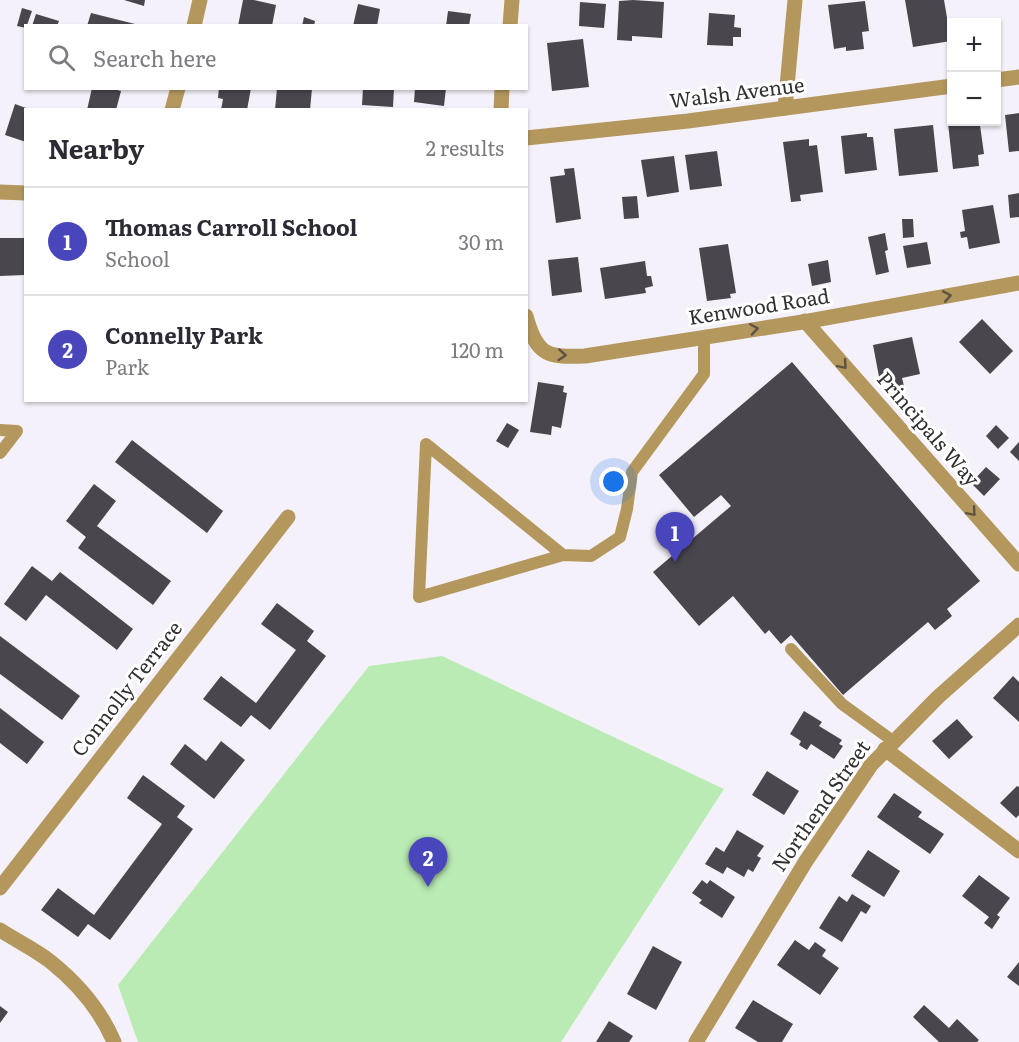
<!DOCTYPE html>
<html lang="en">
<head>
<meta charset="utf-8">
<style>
	:root { --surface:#fff; --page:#f2f2f3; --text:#2b2b33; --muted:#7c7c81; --line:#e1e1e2; --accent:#4946bc }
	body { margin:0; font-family:Literata,serif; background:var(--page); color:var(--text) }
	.controls { position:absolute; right:18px; top:18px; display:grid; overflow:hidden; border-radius:0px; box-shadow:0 2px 4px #0004 }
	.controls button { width:54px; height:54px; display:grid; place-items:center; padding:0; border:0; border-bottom:2px solid var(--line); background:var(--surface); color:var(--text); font:30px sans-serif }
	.you { position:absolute; left:614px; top:482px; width:21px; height:21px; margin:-15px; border:4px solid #fff; border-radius:50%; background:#1a73e8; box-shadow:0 0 0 9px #1a73e833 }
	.badge { display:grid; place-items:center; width:39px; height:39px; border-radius:50%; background:var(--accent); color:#fff; font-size:20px; font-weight:700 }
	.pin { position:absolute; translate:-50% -50px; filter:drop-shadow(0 2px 3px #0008) }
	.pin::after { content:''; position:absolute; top:32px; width:21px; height:18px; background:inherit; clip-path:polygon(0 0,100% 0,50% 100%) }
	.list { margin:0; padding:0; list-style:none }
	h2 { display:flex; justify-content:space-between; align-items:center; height:78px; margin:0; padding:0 24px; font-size:26px }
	h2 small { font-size:20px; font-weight:400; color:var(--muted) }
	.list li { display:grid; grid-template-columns:39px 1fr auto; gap:18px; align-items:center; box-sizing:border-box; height:108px; padding:0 24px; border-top:2px solid var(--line) }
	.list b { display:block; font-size:22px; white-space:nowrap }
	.list p { margin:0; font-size:20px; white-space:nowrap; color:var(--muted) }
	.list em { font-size:20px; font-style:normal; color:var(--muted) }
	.icon { flex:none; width:33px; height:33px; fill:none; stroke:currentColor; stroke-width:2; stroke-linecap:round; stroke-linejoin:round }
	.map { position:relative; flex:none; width:1019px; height:1042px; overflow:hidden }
	.search { position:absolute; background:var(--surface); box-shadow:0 2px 4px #0004; left:24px; top:24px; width:504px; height:66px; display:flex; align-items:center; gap:15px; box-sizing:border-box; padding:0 21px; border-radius:0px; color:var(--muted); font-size:22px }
	.panel { position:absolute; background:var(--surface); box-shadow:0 2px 4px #0004; left:24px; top:108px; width:504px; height:294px; border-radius:0px }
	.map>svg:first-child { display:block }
</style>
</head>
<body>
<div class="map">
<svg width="1019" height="1042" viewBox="0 0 1019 1042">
	<rect width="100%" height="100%" fill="#f5f1fb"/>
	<polygon fill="#baebb4" points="442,656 724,789 561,1042 138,1042 118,985 369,666"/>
	<g fill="#49464e">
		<polygon points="124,0 145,0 144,6"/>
		<polygon points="243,0 254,0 276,5 272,26 238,26"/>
		<polygon points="633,0 664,2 662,38 632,36 632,41 617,40 619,1"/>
		<polygon points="905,0 944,0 951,41 913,47"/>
		<polygon points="865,1 869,31 862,32 864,49 846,51 846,47 834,49 828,5"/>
		<polygon points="580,2 606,4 604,28 579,26"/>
		<polygon points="358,4 380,9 377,26 353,26"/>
		<polygon points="22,8 32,11 26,28 17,26"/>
		<polygon points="448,11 471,14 469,26 446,26"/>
		<polygon points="91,13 139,25 139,26 87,26"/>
		<polygon points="709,13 735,15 734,27 741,28 741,37 733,37 733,46 707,45"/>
		<polygon points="36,14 59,21 57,26 32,26"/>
		<polygon points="304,17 315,21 314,26 302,26"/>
		<polygon points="583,39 589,87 552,91 547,43"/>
		<polygon points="92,88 110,88 121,91 116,110 87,110"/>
		<polygon points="219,88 251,88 247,110 221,110 223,99 218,98"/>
		<polygon points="277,88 312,88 310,110 275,110"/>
		<polygon points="363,88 394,88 393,107 362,105"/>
		<polygon points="415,88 446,88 444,106 414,102"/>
		<polygon points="15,104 26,108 26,142 5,135"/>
		<polygon points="1019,113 1019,151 1009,152 1005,115"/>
		<polygon points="963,122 974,122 975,126 980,125 984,154 978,155 979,166 953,169 948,123"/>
		<polygon points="933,125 938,172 899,176 894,129"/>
		<polygon points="867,133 867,137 873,137 877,170 845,174 841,136"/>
		<polygon points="809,139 809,146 817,145 823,192 800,195 801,201 791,202 783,142"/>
		<polygon points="717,151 722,186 690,190 685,155"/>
		<polygon points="674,156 679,192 647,197 641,160"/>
		<polygon points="574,168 581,219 556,223 550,177 565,175 564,169"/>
		<polygon points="1019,193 1019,217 1010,218 1008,195"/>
		<polygon points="637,196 639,218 624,219 622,197"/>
		<polygon points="993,205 1000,243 969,249 967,237 961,238 960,232 965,231 962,210"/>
		<polygon points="902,219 913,219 914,237 903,238"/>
		<polygon points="885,233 888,250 885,251 889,272 876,275 868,237"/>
		<polygon points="0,238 24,238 25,275 0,276"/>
		<polygon points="927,242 931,264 907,268 903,246"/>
		<polygon points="728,244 736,293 730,294 731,298 707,301 699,248"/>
		<polygon points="578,257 582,292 552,296 548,260"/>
		<polygon points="828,260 831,282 812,286 808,264"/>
		<polygon points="645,261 647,276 651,276 653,286 645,288 646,293 605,299 600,268"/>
		<polygon points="982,319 1013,351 990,374 959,342"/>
		<polygon points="912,337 920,374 902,378 904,386 891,389 889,380 880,382 873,345"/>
		<polygon points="792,362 980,581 947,609 952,616 935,630 928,622 843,695 791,635 781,644 769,630 765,634 733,596 699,626 653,572 731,506 721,495 694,517 659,475"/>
		<polygon points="538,382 564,386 563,392 567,393 561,428 552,426 551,435 530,432"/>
		<polygon points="507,423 519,430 508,448 496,441"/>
		<polygon points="996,425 1009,438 998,449 986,436"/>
		<polygon points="132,440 223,511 207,533 115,462"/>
		<polygon points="1019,442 1019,461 1010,452"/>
		<polygon points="986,467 1000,479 984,496 971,483"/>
		<polygon points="94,484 116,501 97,526 171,581 153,605 78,548 86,537 66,521"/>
		<polygon points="32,566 52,581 60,572 133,629 117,650 46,595 26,621 4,604"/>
		<polygon points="277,603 314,631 307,641 326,656 270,730 251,715 241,727 203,699 221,676 256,703 296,650 261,624"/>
		<polygon points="0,636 80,696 62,720 0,674"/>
		<polygon points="1013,676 1019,682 1019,722 993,698"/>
		<polygon points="0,708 44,742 27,764 0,743"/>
		<polygon points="804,711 822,722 819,726 842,740 839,744 843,746 834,759 811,744 807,750 799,745 801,741 790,734"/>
		<polygon points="957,719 973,737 949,759 932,741"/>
		<polygon points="221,741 245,760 214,799 170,764 185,744 206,761"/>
		<polygon points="767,771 799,791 784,815 752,795"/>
		<polygon points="143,775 185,806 177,817 193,829 110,940 88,924 78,937 41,910 58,888 94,915 162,824 127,798"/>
		<polygon points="1017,786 1019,787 1019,815 1016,818 1000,803"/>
		<polygon points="894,793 922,812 918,817 944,834 930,854 877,817"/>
		<polygon points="737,830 764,846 757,856 761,858 753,872 748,869 744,877 727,867 723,874 705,864 716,847 724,852"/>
		<polygon points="868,850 900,871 884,897 851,876"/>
		<polygon points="979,875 1010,898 997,915 1000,917 992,929 984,923 989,917 962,896"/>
		<polygon points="702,880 707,884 710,880 735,897 722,918 699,903 702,900 692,893"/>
		<polygon points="852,894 871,906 866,914 861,911 842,942 819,928 839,896 847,902"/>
		<polygon points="795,940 809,950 815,942 826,950 822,956 839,968 820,995 777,965"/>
		<polygon points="653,946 682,962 656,1010 627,994"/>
		<polygon points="1019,962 1019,986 1007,977"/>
		<polygon points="753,1000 793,1024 782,1042 758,1042 735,1028"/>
		<polygon points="924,1005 949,1028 957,1019 979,1040 977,1042 939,1042 913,1017"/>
		<polygon points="0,1006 8,1012 0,1023"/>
		<polygon points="609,1021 633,1036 629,1042 596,1042"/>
	</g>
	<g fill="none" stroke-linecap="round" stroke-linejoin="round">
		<g stroke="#b3975d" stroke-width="12">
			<polyline points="0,430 17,431 0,453"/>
			<polyline points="563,555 419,597 426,444 563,555 591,556 620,537 627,509 632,472 704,374 704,337"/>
			<polyline points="791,649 842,704 893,741"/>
		</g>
		<g stroke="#b3975d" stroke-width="15">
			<polyline points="194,26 200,0"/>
			<polyline points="510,26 512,0"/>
			<polyline points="996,80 1019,77"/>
			<polyline points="785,108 795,0"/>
			<polyline points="172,110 178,88"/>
			<polyline points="501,110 502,88"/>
			<polyline points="526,138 688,121 952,86"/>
			<polyline points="0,192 26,193"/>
			<path d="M526,316C537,357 548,357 585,356L809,321L1019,283"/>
			<polyline points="805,321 1019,564"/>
			<polyline points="885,749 1019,851"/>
			<polyline points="0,888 288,517"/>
			<path d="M0,930C17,941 36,950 51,962C77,983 101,1011 114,1042"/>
			<polyline points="696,1042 806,861 871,765 938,697 1019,625"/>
		</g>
	</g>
	<defs><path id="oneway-chevron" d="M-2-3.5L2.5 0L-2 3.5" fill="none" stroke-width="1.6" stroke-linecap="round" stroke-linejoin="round" transform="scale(1.5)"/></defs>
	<g stroke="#5e5442">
		<use href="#oneway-chevron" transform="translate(947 296) rotate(-10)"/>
		<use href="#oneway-chevron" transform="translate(754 329) rotate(-9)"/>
		<use href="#oneway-chevron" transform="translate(562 355) rotate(4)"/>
		<use href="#oneway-chevron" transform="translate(843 365) rotate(49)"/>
		<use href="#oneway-chevron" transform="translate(972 512) rotate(49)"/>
	</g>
	<g text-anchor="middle" stroke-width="6" stroke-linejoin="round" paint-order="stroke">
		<g font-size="20" fill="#313033" stroke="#fff">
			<text transform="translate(737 93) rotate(-7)" y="7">Walsh Avenue</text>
			<text transform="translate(759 307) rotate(-9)" y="7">Kenwood Road</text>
			<text transform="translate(928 429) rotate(49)" y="7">Principals Way</text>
			<text transform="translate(127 689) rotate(-52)" y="7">Connolly Terrace</text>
			<text transform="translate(821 806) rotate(-55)" y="7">Northend Street</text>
		</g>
	</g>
</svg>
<div class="controls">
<button>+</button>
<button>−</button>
</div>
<div class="you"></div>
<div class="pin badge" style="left:675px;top:562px">1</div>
<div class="pin badge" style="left:428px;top:887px">2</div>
<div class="search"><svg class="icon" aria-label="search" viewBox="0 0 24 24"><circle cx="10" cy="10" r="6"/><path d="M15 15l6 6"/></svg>Search here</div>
<section class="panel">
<h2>Nearby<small>2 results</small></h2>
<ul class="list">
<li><span class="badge">1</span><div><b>Thomas Carroll School</b><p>School</p></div><em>30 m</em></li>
<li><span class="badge">2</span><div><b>Connelly Park</b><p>Park</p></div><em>120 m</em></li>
</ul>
</section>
</div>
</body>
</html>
